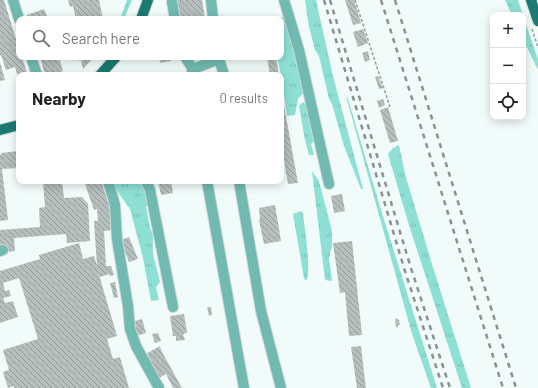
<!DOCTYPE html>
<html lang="en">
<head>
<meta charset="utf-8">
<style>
	:root { --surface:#fff; --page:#f2f2f2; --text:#222; --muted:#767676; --line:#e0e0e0 }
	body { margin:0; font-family:Barlow,sans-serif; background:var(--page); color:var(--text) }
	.controls { position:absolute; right:12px; top:12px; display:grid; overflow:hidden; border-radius:8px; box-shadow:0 2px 10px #0003 }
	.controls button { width:36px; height:36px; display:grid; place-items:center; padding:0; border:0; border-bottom:1px solid var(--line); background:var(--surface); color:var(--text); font:20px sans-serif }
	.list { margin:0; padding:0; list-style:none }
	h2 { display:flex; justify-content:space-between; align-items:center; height:52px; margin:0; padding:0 16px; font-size:17px }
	h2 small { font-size:13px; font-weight:400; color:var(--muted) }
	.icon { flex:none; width:22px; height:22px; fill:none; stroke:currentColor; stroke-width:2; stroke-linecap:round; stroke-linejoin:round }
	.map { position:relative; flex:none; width:538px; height:388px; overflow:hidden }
	.search { position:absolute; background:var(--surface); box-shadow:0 2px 10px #0003; left:16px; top:16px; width:268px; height:44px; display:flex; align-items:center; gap:10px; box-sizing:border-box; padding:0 14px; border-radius:8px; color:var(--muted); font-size:15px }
	.panel { position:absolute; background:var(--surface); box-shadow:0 2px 10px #0003; left:16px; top:72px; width:268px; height:112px; border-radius:8px }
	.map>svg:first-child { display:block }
</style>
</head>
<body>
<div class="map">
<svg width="538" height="388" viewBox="0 0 538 388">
	<defs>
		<pattern id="grass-tufts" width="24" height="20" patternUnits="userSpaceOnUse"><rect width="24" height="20" fill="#8ee0d5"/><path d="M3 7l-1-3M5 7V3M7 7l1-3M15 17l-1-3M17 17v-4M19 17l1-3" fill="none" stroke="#7bc1b7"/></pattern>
		<pattern id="building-back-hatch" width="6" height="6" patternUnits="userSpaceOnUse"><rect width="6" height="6" fill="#b6bfbd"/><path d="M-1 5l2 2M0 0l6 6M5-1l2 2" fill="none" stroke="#959c9a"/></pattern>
	</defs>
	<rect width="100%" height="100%" fill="#f1fbf9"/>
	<g fill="url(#grass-tufts)">
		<polygon points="127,0 132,0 124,19 120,19"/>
		<polygon points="305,0 316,0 333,76 363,189 361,189 344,146 332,104 329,99 319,56 315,50 309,27"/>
		<polygon points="505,0 518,0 523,15 512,15"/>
		<polygon points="523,16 538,59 538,70 523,39"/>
		<polygon points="282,17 289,22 304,92 298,99 295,115 287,116 281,75 277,57 281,57 281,19 276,19"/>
		<polygon points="346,96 348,99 382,213 437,388 431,388 412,334"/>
		<polygon points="303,102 306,104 314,141 311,144 314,155 309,155 305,140 299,106"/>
		<polygon points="399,145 405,174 432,264 471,388 462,388 408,222 388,154 393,148"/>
		<polygon points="312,171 319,181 332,231 332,246 329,258 332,281 325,280"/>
		<path d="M110,181H142L151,203L146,206L150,228C155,235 152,245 153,253C155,263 158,273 160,282L156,287L159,300L151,301L143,258L130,209Z"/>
		<path d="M301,211L303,213C304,225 312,273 306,281L304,278L293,214Z"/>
	</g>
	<g fill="url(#building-back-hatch)">
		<polygon points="0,0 4,0 19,49 19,57 22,57 27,73 26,75 19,75 19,80 15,67 6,70 1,55 0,55"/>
		<polygon points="68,0 99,0 103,19 76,19 73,6 70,7"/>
		<polygon points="176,0 202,0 205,18 179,19"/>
		<polygon points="345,0 354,0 361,23 353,25"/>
		<polygon points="44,9 47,16 48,16 49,19 28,19 27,15"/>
		<polygon points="363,29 368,43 358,47 353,32"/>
		<polygon points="368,51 370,60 365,62 362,53"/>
		<polygon points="40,57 59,57 63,71 51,75 45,75"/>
		<polygon points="78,57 94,57 83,69 81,60 79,61"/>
		<polygon points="159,57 170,57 171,61 160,63"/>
		<polygon points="267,57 276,57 279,75 270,75"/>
		<polygon points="0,62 5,80 0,81"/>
		<polygon points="378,76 383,88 379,89 375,77"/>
		<polygon points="281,89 298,183 288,184 281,141"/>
		<polygon points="383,99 385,105 379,108 377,101"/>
		<polygon points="388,107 398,141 390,143 380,110"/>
		<polygon points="19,151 19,168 2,169 8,220 0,221 0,155 1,155 1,153"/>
		<polygon points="43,181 62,181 64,198 82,197 88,204 90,241 67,243 66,234 14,238 15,251 7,252 7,245 0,245 0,230 40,227 39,208 45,207"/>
		<polygon points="84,181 101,181 109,205 112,230 104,231 106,266 111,266 114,275 110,276 109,274 100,277 97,268 117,336 107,339 113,359 120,357 129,388 14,388 14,386 8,388 3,372 9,370 3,350 38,339 19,278 3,283 5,291 9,290 11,296 3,298 5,303 13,301 18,317 0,323 0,271 40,259 39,255 79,243 83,259 94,256 97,266 94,221 98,221 97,209 94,210"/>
		<polygon points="158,181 171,181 173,193 161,195"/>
		<polygon points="342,194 345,211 334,213 331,196"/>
		<polygon points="275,205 281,241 264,244 259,220 260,219 259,208"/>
		<polygon points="129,237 138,259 129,262 121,240"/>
		<polygon points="352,241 362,335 349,336 345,292 340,293 333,243"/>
		<polygon points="115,282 118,297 114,298 110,283"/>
		<polygon points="207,307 211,307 212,315 209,316"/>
		<polygon points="184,314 187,333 183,334 185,340 176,341 176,336 173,336 170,316"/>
		<polygon points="395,318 399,320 400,325 398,325 398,327 396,327"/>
		<polygon points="142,319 146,333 136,336 132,322"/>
		<polygon points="158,333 161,341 155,343 152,334"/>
		<polygon points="160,346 161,350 182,388 173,388 166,374 159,378 146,354"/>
		<polygon points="361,346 365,381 366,388 357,388 351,347"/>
	</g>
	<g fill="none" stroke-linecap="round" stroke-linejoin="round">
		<g stroke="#cfd8d6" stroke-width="12">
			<g id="minor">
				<polyline points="13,0 19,19"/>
				<polyline points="211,0 213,19"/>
				<polyline points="284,0 299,50 329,184"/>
				<polyline points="172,2 175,19"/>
				<polyline points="31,57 37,75"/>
				<polyline points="185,57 193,69"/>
				<polyline points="219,59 224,75"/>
				<polyline points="191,75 193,69 219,59 219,57"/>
				<polyline points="108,181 115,205 117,239 128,306 130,329 136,346 159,388"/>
				<polyline points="146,181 150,190 173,307"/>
				<polyline points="207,181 244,388"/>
				<polyline points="239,181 261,311 281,388"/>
				<polyline points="0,251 3,250"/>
			</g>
		</g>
		<g stroke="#cfd8d6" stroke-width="12">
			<g id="major">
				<polyline points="531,0 538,21"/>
				<polyline points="141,19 148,0"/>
				<polyline points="100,75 116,57"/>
				<polyline points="0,130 19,125"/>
			</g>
		</g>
		<g stroke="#959c9b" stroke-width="1.5" stroke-dasharray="3 2" stroke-linecap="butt">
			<polyline points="355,0 390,107"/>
			<polyline points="532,29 538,47"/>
		</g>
		<use href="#minor" stroke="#71bab1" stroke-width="10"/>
		<use href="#major" stroke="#1b7a71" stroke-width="10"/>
		<g stroke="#8a9190" stroke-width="2.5" stroke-dasharray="5 5" stroke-linecap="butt">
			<polyline points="324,0 404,268 443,388"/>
			<polyline points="330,0 410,265 450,388"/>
			<polyline points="381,0 503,388"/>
			<polyline points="395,0 516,388"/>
		</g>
	</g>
</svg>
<div class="controls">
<button>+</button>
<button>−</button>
<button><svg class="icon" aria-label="locate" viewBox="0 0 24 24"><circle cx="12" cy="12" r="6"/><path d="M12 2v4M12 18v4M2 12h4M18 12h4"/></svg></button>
</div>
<div class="search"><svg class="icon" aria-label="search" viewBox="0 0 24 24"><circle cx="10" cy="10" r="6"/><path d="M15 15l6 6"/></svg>Search here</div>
<section class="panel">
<h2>Nearby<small>0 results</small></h2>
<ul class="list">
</ul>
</section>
</div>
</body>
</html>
